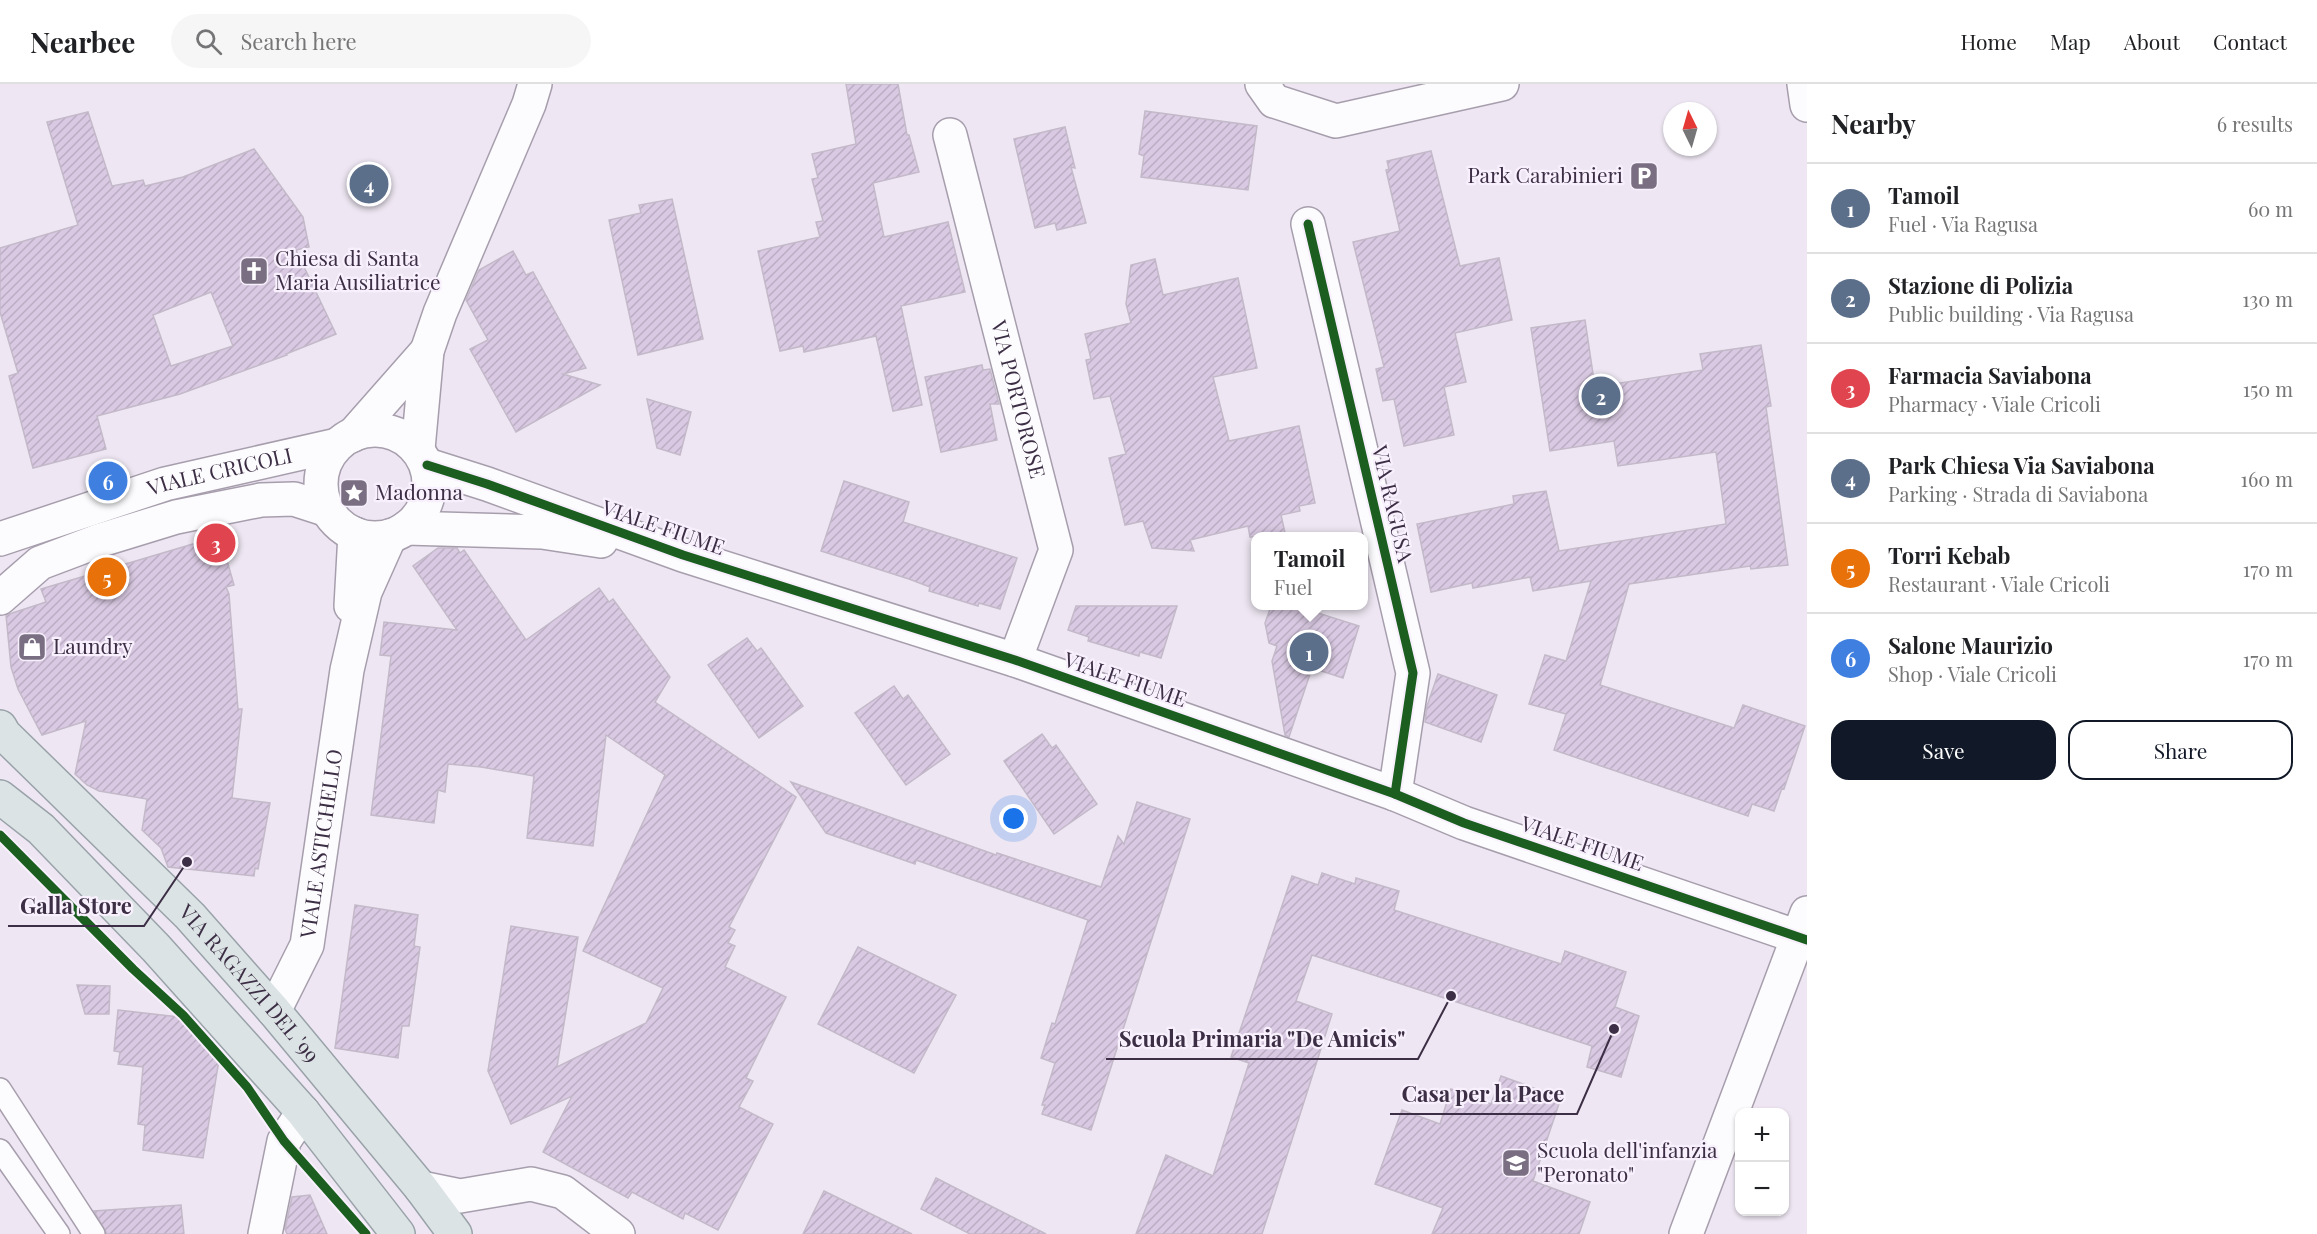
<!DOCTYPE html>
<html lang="en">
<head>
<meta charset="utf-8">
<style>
	:root { --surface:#fff; --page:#f6f6f6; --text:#202124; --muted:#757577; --line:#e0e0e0; --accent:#111827 }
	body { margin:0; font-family:"Playfair Display",serif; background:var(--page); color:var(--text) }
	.controls { position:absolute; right:18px; bottom:18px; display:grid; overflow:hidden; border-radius:12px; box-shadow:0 2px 4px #0004 }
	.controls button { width:54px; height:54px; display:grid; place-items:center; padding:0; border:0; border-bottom:2px solid var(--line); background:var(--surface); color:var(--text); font:30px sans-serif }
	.compass { position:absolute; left:1663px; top:18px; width:54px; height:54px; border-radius:50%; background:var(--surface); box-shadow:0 2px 4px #0004; rotate:355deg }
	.you { position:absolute; left:1014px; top:735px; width:21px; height:21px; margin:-15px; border:4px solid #fff; border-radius:50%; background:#1a73e8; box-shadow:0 0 0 9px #1a73e833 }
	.badge { display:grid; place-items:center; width:39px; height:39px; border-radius:50%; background:var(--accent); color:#fff; font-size:20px; font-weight:700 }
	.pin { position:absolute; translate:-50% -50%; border:3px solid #fff; box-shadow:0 2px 6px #0006 }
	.popup { position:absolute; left:1251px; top:448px; width:117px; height:78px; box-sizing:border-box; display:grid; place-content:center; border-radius:12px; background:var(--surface); filter:drop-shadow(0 2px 4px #0005); font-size:20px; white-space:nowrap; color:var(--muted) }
	.popup b { font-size:22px; color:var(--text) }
	.popup::after { content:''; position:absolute; left:50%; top:100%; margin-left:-12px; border:12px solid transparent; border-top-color:var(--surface) }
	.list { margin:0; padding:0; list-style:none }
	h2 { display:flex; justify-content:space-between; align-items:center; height:78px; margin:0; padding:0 24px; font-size:26px }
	h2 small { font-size:20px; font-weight:400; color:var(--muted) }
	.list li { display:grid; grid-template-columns:39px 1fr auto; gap:18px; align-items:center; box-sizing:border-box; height:90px; padding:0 24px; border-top:2px solid var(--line) }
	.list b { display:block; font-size:22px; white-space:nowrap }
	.list p { margin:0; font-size:20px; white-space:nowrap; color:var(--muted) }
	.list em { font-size:20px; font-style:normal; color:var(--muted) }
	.actions { display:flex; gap:12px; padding:18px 24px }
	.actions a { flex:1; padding:14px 0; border:2px solid var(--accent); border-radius:18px; text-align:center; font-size:21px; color:var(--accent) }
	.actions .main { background:var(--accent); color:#fff }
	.icon { flex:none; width:33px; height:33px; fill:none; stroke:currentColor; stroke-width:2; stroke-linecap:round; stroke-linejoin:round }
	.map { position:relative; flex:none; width:1807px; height:1150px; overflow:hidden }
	header { display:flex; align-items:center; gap:36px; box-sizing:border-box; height:84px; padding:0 30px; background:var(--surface); border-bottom:2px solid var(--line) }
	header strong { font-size:28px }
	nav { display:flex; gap:33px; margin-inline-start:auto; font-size:21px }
	.search { width:420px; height:54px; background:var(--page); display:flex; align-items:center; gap:15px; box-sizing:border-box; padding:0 21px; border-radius:33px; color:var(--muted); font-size:22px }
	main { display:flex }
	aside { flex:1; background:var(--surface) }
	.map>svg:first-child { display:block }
</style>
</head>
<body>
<header>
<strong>Nearbee</strong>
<div class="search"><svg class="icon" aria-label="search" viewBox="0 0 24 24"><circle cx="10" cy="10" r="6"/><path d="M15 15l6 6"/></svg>Search here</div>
<nav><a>Home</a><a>Map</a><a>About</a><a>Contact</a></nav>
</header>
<main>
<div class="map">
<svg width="1807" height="1150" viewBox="0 0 1807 1150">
	<defs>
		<pattern id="building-hatch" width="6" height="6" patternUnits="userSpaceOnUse" patternTransform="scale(1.5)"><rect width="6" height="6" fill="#d9c9e2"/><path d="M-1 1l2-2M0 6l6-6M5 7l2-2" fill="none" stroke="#bbadc3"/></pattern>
	</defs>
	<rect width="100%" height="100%" fill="#eee7f3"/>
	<g fill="url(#building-hatch)" stroke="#c3b9c9" stroke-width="1.5" fill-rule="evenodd">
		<polygon points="846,0 898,0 907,51 909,51 919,88 873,99 884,153 948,138 965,208 901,222 922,321 893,327 876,252 804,268 803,262 780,267 758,167 820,153 816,138 823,137 812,95 818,94 812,70 856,60"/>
		<polygon points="1145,27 1257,42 1248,106 1141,93 1144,72 1139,70"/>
		<path d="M88,28L112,102L143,96L145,102L183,93L254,65L303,133L309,163L296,166L336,250L286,270L287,271L180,310L97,332L106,365L33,384L9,292L18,289L0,228V164L78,141L47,38ZM211,208L233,262L171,282L153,231Z"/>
		<polygon points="1065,43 1075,84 1071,83 1086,139 1057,146 1055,139 1035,144 1014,55"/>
		<polygon points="1431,67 1460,182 1499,174 1512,236 1455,249 1466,298 1444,303 1454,351 1404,362 1394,315 1383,317 1376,285 1384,283 1353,158 1400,147 1386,86 1389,85 1387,77"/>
		<polygon points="672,115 703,255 638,271 609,136 641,129 639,121"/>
		<polygon points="513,167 526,191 533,188 586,284 563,290 600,301 516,348 470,265 488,256 466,216 479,186"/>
		<polygon points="1155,175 1163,211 1238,194 1257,284 1213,293 1229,357 1299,342 1315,419 1299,422 1300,427 1281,431 1286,453 1250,453 1248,442 1190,456 1194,467 1152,464 1143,437 1125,441 1109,374 1126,370 1110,312 1094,315 1086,276 1091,275 1085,250 1131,239 1126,220 1131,181"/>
		<polygon points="1585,236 1595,303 1703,286 1700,270 1761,261 1771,322 1766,323 1788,481 1751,485 1750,482 1629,500 1600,601 1734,644 1743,621 1805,642 1784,705 1782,704 1774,727 1752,720 1748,732 1554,666 1566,630 1529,620 1545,571 1566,577 1591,497 1533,507 1530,493 1473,504 1472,499 1431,508 1417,440 1514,420 1513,412 1546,407 1559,467 1726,440 1716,368 1618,382 1614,357 1550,367 1531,244"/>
		<polygon points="982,281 983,286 990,285 999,320 990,320 997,356 941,368 925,293"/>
		<polygon points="647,315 691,328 680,371 657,364"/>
		<polygon points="844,397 909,418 903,438 1017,474 1000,525 979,519 978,522 929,507 930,503 909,495 821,467"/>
		<polygon points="220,452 234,501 226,503 229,510 238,625 242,625 232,714 270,719 258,785 255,784 254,792 168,783 161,764 142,746 147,715 99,707 87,701 75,690 86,637 42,651 18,605 11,583 6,531 46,518 41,505"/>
		<polygon points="438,464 457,464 460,469 464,466 526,556 599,504 609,518 613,515 670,593 655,618 796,713 729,843 735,846 728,859 735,862 725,883 786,913 746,994 753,997 739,1023 773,1040 718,1146 685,1129 683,1135 632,1108 628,1114 543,1068 572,1012 511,1040 488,987 511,842 578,853 557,983 646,939 663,904 583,867 665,691 606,651 593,762 527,754 534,692 481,683 448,680 445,708 438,706 434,739 371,731 391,572 380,571 384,538 457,546 413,482"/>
		<polygon points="1076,522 1177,522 1161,574 1140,568 1139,572 1088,557 1089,553 1068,546"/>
		<polygon points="1271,522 1296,522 1359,542 1343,594 1312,584 1289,653 1285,651 1272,577 1277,562 1269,559 1265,539"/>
		<polygon points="747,554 757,567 761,564 803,622 759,654 708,581"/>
		<polygon points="1438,590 1497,611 1481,658 1425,638 1427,622"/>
		<polygon points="894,602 903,615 908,611 950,670 906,701 855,629"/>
		<polygon points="1042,650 1052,664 1056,661 1097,720 1054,750 1004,677"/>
		<polygon points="791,698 996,771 997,769 1101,803 1118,752 1124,760 1137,718 1190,735 1091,1046 1042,1030 1045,1021 1042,1021 1055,979 1041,974 1052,939 1055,940 1088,836 916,776 915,780 826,749"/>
		<polygon points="1322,789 1355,800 1356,794 1399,807 1394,826 1561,880 1565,867 1626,888 1615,923 1639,932 1621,993 1587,983 1592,962 1312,871 1296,917 1332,930 1262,1150 1136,1150 1166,1071 1213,1092 1249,979 1231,973 1292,792 1318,801"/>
		<polygon points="355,821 418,831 414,862 420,863 409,942 402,942 398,974 335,964"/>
		<polygon points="858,863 956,911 914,989 818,940"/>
		<polygon points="77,901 110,902 109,930 85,930"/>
		<polygon points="118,926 179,933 219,976 203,1074 143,1066 145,1041 138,1040 143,983 118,980 120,968 114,967"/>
		<polygon points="1501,992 1561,1014 1533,1097 1590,1118 1579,1150 1432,1150 1443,1124 1375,1100 1402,1026 1440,1040 1451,1005 1491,1020"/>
		<polygon points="936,1094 979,1116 1046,1150 970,1150 921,1125"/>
		<polygon points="824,1107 912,1150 803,1150"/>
		<polygon points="310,1111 327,1150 287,1150 285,1145 292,1113"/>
		<polygon points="181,1121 184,1150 107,1150 94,1127"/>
	</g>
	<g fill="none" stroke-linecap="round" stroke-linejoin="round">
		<g stroke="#a79ead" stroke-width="24">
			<g id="service">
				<polyline points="0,1005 94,1150"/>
				<polyline points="0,1066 59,1150"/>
			</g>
		</g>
		<g stroke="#a79ead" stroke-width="36">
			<g id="minor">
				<polyline points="1262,0 1274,17 1336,37 1502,0"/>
				<polyline points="1804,0 1807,21"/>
				<path id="s1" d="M950,51L1056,466L1015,576"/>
				<polyline points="1308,140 1413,589 1395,710"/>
				<polyline points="351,522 355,450"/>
				<path id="s2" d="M274,927L307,861L347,586L365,508L390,452"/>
				<polyline points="421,1104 460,1112 531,1100 563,1108 618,1150"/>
				<polyline points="1686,1150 1807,829"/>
			</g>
		</g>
		<g stroke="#a79ead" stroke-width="36">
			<g id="tertiary">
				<circle cx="375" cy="400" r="54"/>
				<polyline points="353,351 427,267"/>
				<polyline points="418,365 427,267 440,229 529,20 535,0"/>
				<polyline points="427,381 487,400 683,471 1015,576 1395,710 1464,739 1807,856"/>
				<polyline points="406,444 542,448 601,457"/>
				<path id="s3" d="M0,455L165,400L337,361"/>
				<polyline points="0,514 40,479 101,456 176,433 261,416 294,415 328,426"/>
				<polyline points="265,1150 284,1057 303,1028"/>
			</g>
		</g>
		<g stroke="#99a2a9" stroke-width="36">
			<g id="primary">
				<path id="s4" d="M0,643L4,650L190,832L274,927L421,1104L455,1150"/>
				<polyline points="0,713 41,745 156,864 303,1028 398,1150"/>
			</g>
		</g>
		<use href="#service" stroke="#fcfbfd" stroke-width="21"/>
		<use href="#minor" stroke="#fcfbfd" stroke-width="33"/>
		<use href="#tertiary" stroke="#fcfbfd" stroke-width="33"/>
		<use href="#primary" stroke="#dbe3e4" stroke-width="33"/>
		<g stroke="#f8f1fd" stroke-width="13">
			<g id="cycleway">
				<polyline points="1308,140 1413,589 1395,710"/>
				<polyline points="427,381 487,400 683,471 1015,576 1395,710 1464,739 1807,856"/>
				<polyline points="0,751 133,885 183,931 247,1003 284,1057 366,1150"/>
			</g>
		</g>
		<use href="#cycleway" stroke="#1b5e20" stroke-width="9"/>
	</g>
	<defs>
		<g id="parking-square" transform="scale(1.5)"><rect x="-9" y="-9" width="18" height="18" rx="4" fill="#7a6f82" stroke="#f8f1fd"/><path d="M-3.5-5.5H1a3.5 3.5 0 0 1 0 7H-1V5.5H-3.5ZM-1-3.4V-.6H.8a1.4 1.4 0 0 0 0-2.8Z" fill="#fff"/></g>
		<g id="church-square" transform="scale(1.5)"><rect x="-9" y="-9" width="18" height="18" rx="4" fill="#7a6f82" stroke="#f8f1fd"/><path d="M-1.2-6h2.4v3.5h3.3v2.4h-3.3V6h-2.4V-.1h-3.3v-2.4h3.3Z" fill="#fff"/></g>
		<g id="sight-square" transform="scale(1.5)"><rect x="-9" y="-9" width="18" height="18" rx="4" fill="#7a6f82" stroke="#f8f1fd"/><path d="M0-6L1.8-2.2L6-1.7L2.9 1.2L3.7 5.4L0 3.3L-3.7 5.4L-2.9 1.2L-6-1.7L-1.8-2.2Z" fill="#fff"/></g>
		<g id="shop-square" transform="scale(1.5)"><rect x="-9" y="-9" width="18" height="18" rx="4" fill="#7a6f82" stroke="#f8f1fd"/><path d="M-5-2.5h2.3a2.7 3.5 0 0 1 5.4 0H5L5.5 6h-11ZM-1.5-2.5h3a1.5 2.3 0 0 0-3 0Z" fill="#fff"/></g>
		<g id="school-square" transform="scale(1.5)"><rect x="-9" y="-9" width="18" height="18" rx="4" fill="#7a6f82" stroke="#f8f1fd"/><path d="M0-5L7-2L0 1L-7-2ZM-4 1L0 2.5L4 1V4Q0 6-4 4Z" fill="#fff"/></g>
	</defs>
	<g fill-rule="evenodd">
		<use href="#parking-square" x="1644" y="92"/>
		<use href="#church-square" x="254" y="187"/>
		<use href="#sight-square" x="354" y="409"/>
		<use href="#shop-square" x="32" y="563"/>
		<use href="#school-square" x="1516" y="1079"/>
	</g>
	<g text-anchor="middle" stroke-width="4.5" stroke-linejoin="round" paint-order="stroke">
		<g font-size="21" fill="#3c2e45" stroke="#f8f1fd" text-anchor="start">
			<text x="1623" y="99" text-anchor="end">Park Carabinieri</text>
			<text x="275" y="182">Chiesa di Santa<tspan x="275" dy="24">Maria Ausiliatrice</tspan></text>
			<text x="375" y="416">Madonna</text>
			<text x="53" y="570">Laundry</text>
			<text x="1537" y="1074">Scuola dell'infanzia<tspan x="1537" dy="24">"Peronato"</tspan></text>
		</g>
		<g font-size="21" fill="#3c2e45" stroke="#f8f1fd">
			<text dy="7" stroke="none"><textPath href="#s1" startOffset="273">VIA PORTOROSE</textPath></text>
			<text dy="7" stroke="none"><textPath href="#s3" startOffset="230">VIALE CRICOLI</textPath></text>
			<text transform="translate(1392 420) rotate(77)" y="7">VIA RAGUSA</text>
			<text transform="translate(663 444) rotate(19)" y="7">VIALE FIUME</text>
			<text transform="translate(1125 596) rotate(19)" y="7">VIALE FIUME</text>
			<text dy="7" stroke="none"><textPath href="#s2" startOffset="176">VIALE ASTICHELLO</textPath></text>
			<text transform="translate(1582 760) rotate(19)" y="7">VIALE FIUME</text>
			<text dy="7" stroke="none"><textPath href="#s4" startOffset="358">VIA RAGAZZI DEL '99</textPath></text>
		</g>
	</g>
	<path fill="none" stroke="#3c2e45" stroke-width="2" d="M187 778L144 842H8M1451 912L1418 975H1106M1614 945L1577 1030H1390"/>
	<g fill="#3c2e45" stroke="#f8f1fd" stroke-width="2">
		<circle cx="187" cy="778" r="6"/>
		<circle cx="1451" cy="912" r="6"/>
		<circle cx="1614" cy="945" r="6"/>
	</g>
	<g font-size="22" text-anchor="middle" font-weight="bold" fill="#3c2e45" stroke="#f8f1fd" stroke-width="4.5" stroke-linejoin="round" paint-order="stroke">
		<text x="76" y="830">Galla Store</text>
		<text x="1262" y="963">Scuola Primaria "De Amicis"</text>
		<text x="1483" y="1018">Casa per la Pace</text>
	</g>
</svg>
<div class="controls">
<button>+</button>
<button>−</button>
</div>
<svg class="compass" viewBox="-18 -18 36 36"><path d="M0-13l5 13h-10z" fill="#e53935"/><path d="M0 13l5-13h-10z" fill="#757577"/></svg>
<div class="you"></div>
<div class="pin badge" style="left:1309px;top:568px;background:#5c6f8a">1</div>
<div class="popup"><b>Tamoil</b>Fuel</div>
<div class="pin badge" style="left:1601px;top:312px;background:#5c6f8a">2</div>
<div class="pin badge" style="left:216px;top:459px;background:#e0444e">3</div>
<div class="pin badge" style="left:369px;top:100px;background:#5c6f8a">4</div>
<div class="pin badge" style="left:107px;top:493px;background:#e8710a">5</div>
<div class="pin badge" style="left:108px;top:397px;background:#3f7fe0">6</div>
</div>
<aside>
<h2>Nearby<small>6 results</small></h2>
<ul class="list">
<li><span class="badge" style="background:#5c6f8a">1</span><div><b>Tamoil</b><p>Fuel · Via Ragusa</p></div><em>60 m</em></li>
<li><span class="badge" style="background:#5c6f8a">2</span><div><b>Stazione di Polizia</b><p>Public building · Via Ragusa</p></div><em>130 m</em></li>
<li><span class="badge" style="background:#e0444e">3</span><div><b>Farmacia Saviabona</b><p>Pharmacy · Viale Cricoli</p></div><em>150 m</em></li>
<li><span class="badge" style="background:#5c6f8a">4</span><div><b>Park Chiesa Via Saviabona</b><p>Parking · Strada di Saviabona</p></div><em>160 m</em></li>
<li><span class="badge" style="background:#e8710a">5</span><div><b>Torri Kebab</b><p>Restaurant · Viale Cricoli</p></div><em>170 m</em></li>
<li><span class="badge" style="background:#3f7fe0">6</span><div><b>Salone Maurizio</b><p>Shop · Viale Cricoli</p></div><em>170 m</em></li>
</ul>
<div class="actions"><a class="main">Save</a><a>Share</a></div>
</aside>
</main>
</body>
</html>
